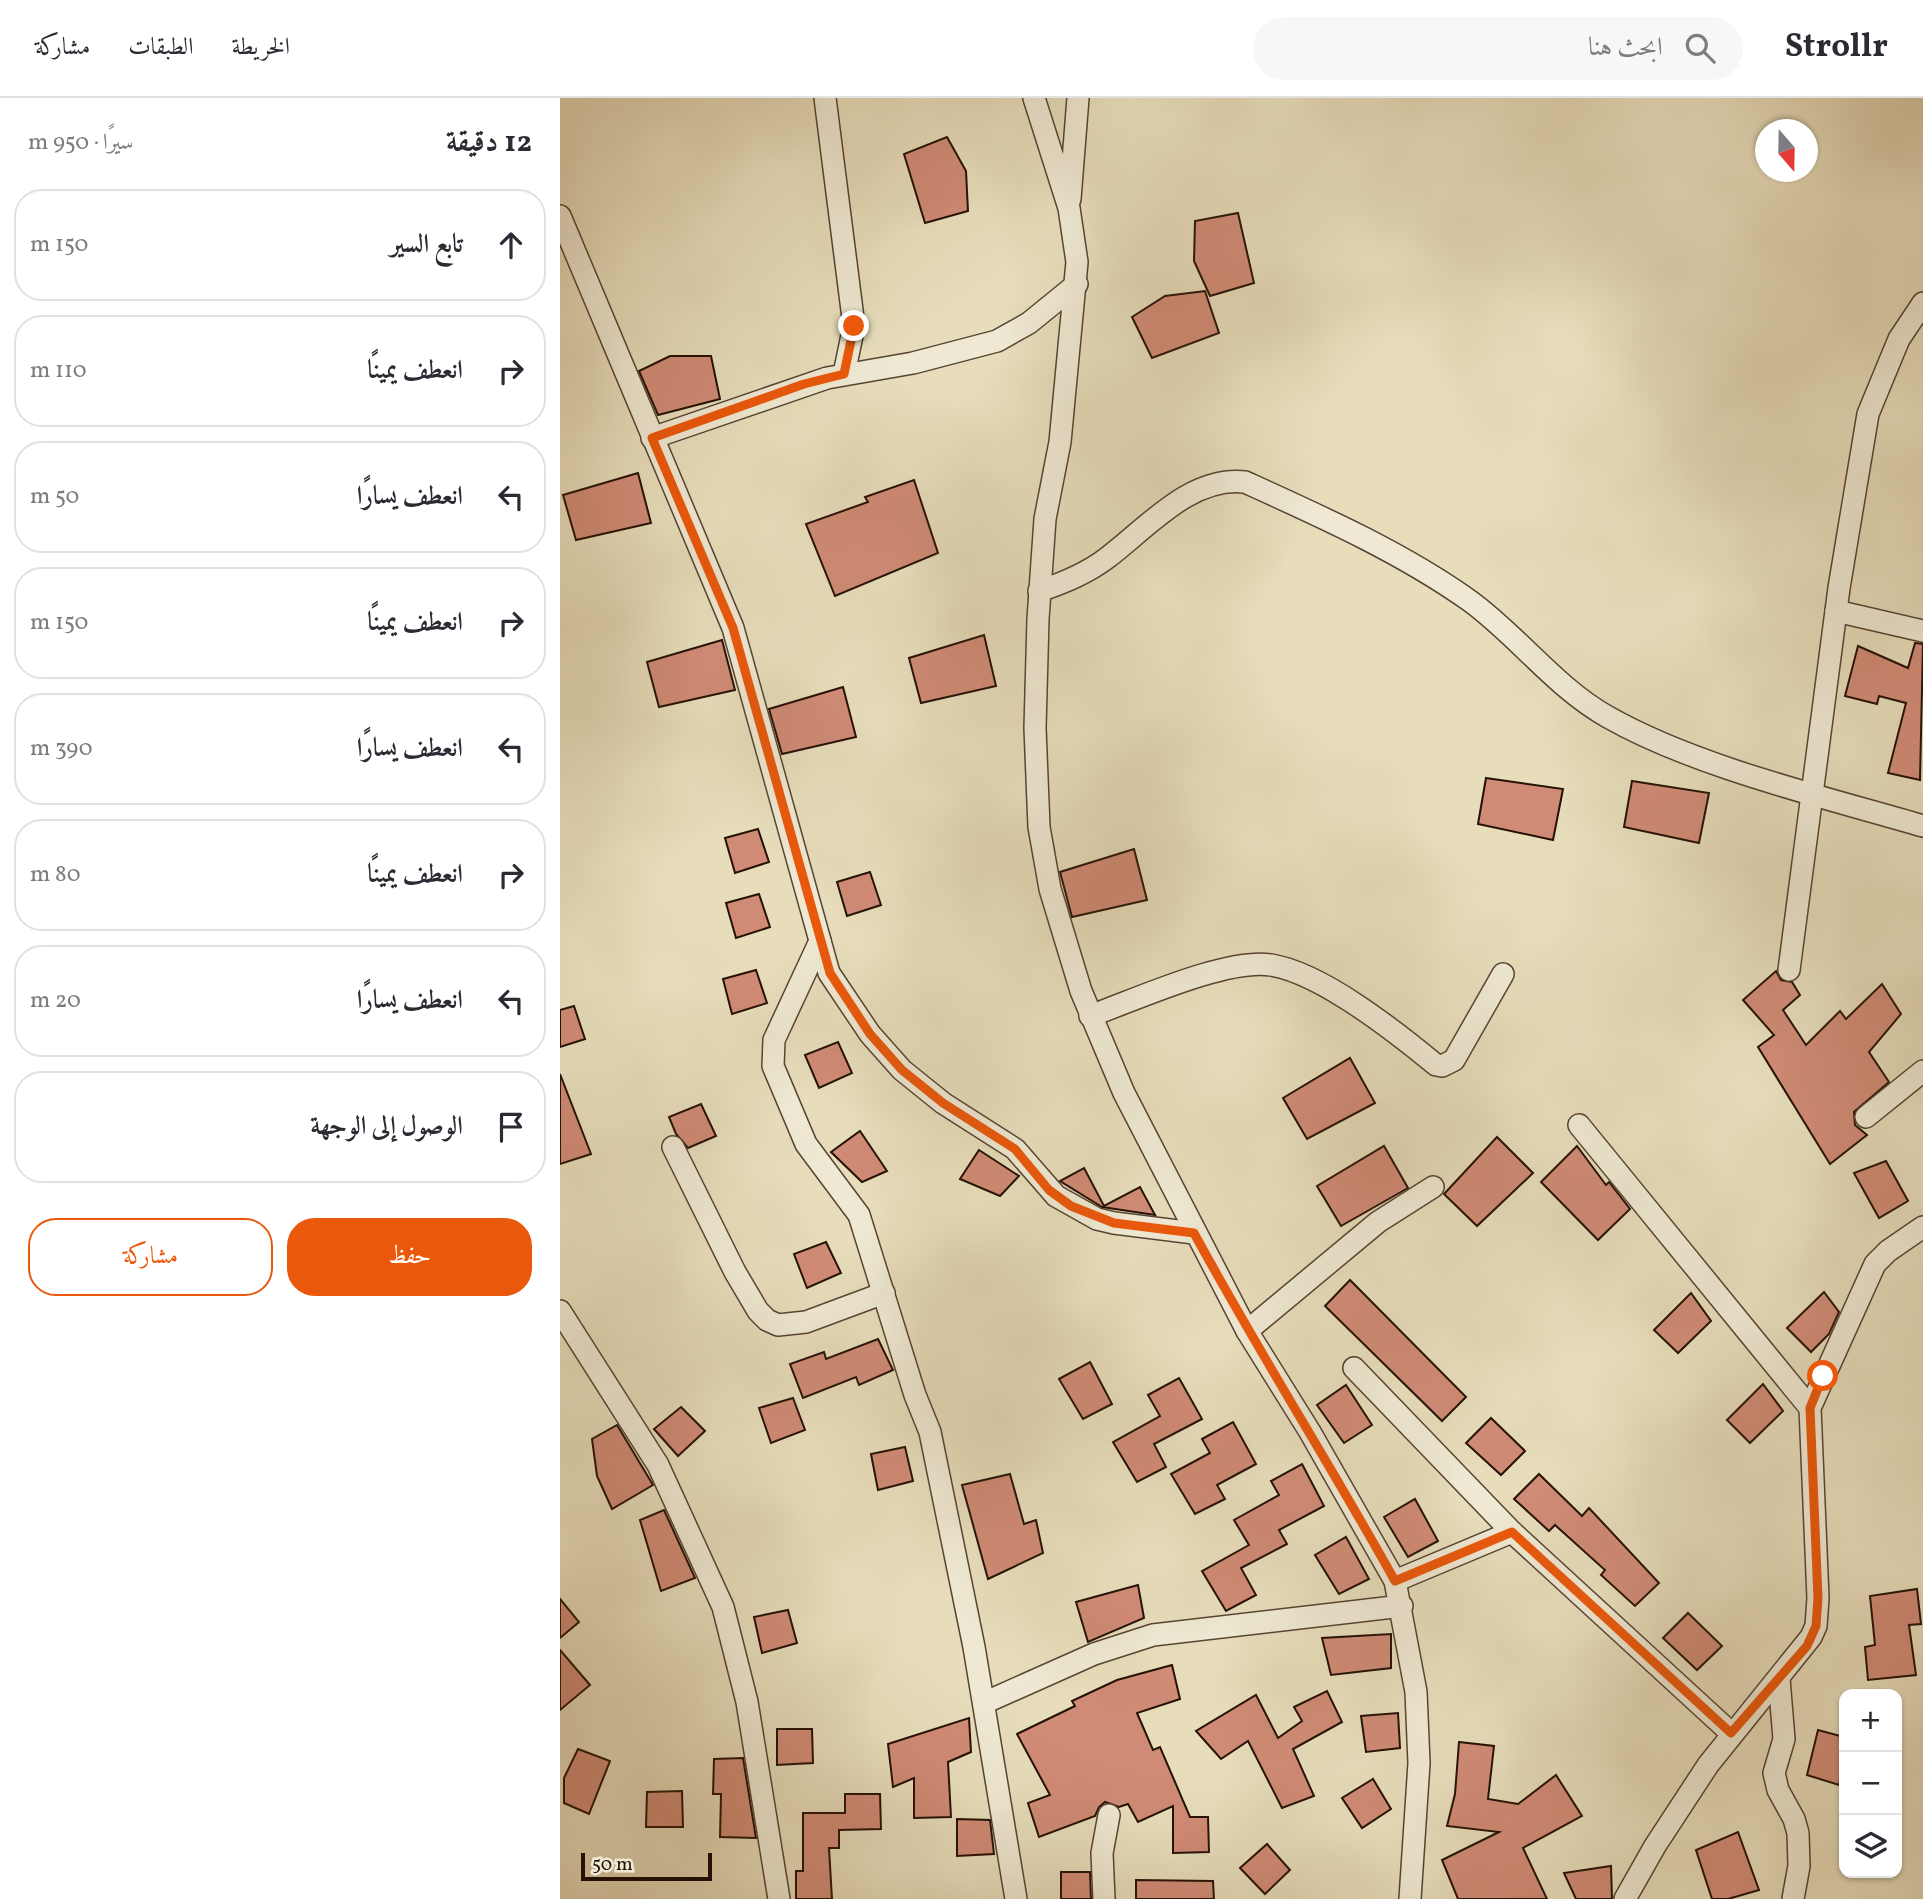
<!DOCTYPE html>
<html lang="ar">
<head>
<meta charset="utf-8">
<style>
	:root { --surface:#fff; --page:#f7f7f7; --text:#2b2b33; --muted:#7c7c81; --line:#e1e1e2; --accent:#ea580c }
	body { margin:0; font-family:Vollkorn,Amiri,serif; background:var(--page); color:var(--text); direction:rtl }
	.controls { position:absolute; right:21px; bottom:21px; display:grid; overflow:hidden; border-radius:14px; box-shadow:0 2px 5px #0004 }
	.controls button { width:63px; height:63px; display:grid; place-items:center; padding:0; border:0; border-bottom:2px solid var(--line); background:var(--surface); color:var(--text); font:35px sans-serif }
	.compass { position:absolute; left:1195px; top:21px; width:63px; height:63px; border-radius:50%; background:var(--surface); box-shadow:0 2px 5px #0004; rotate:160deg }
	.scale { position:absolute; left:21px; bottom:18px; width:131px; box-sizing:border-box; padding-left:7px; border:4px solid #251106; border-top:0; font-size:19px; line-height:24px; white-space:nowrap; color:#251106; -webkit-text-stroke:5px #efe9d3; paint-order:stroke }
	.stop { position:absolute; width:21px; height:21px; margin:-16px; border:5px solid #ea580c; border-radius:50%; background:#fff }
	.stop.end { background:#ea580c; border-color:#fff; box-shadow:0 2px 7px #0008 }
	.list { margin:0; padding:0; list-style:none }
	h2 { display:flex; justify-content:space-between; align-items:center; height:91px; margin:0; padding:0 28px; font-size:30px }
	h2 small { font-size:23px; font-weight:400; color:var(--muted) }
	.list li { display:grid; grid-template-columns:46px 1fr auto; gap:21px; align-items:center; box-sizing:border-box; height:112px; margin:0 14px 14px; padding:0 14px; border:2px solid var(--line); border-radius:28px }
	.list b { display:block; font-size:26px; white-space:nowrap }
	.list em { font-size:23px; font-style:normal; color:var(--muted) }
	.actions { display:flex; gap:14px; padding:21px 28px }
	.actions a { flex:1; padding:16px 0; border:2px solid var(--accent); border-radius:28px; text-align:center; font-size:24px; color:var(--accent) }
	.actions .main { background:var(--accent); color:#fff }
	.icon { flex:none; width:38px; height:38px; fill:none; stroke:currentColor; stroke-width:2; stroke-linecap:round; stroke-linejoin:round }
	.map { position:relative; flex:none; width:1363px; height:1801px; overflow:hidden; direction:ltr }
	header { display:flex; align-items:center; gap:42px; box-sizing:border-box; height:98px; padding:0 35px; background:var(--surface); border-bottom:2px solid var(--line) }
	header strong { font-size:33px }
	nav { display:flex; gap:38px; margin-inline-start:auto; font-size:24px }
	.search { width:490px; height:63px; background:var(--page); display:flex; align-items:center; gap:18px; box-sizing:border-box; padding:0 24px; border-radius:38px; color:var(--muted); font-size:26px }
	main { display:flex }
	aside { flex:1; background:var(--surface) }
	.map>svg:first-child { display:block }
</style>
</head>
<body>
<header>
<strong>Strollr</strong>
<div class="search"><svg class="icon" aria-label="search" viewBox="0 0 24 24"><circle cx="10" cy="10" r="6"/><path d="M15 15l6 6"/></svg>ابحث هنا</div>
<nav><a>الخريطة</a><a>الطبقات</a><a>مشاركة</a></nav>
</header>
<main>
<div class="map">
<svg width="1363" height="1801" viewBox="0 0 1363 1801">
	<rect width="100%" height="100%" fill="#e7ddbb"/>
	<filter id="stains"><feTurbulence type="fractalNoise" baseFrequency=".00286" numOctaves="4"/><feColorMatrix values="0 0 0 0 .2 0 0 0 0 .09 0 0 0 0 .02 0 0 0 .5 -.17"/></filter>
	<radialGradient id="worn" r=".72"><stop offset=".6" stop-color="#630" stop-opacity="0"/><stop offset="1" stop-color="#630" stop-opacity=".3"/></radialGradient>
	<g fill="#d08b76" stroke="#251106" stroke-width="2">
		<polygon points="387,39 406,73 408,113 365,125 344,56"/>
		<polygon points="678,115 694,185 650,198 634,163 635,123"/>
		<polygon points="645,193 659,235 592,260 572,219 605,198"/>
		<polygon points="110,258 151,258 160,301 98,317 79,273"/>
		<polygon points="78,375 91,425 16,442 3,397"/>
		<polygon points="354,382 378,455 275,498 246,426 308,404 305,399"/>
		<polygon points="424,537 436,588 361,605 349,560"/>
		<polygon points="162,542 175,592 99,609 87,564"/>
		<polygon points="1355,545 1363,546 1360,682 1328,675 1346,605 1319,598 1317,606 1285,598 1298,548 1348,570"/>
		<polygon points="283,589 296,639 222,656 209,611"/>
		<polygon points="926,680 1003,691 993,742 918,726"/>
		<polygon points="1072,683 1149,695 1139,745 1064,729"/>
		<polygon points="198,731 209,764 175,775 165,740"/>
		<polygon points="574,751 587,802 512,819 500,774"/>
		<polygon points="310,774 321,807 287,818 277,784"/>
		<polygon points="199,796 210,829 176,840 166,805"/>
		<polygon points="196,872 207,905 172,916 163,881"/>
		<polygon points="1216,873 1221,882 1232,884 1240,897 1223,912 1246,947 1280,913 1286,921 1322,886 1341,916 1309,954 1329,984 1294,1014 1295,1027 1307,1037 1270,1066 1198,949 1214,937 1183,902"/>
		<polygon points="14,908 25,941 0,949 0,912"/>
		<polygon points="278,944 292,975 259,990 245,957"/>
		<polygon points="790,960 815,1005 747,1041 723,1000"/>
		<polygon points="0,976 31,1056 0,1066"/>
		<polygon points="141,1006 156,1038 128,1050 116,1036 109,1019"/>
		<polygon points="300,1033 327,1073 302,1084 271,1054"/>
		<polygon points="937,1039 973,1075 917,1128 884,1096"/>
		<polygon points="824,1048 848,1090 781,1128 757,1088"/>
		<polygon points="1017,1048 1046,1087 1049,1084 1070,1111 1038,1142 981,1084"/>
		<polygon points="419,1052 459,1078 440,1098 400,1081"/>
		<polygon points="1326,1063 1348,1103 1319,1120 1294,1075"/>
		<polygon points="524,1070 544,1108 580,1089 595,1117 542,1109 500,1083"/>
		<polygon points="266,1144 281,1175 247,1190 234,1156"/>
		<polygon points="790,1182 906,1299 882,1323 765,1208"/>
		<polygon points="1264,1194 1279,1214 1269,1236 1251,1254 1227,1230"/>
		<polygon points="1131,1195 1151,1223 1118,1255 1094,1232"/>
		<polygon points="318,1241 333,1272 299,1287 296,1279 243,1300 230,1266 264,1254 266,1261"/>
		<polygon points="530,1264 552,1306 523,1321 499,1281"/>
		<polygon points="619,1280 642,1321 594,1346 606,1369 577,1384 553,1344 600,1318 588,1297"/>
		<polygon points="1203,1286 1223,1313 1190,1345 1167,1322"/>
		<polygon points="786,1287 812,1327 784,1345 757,1307"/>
		<polygon points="233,1300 245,1332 211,1345 199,1310"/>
		<polygon points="121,1309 145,1333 118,1358 94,1331"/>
		<polygon points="931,1320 965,1353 941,1377 906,1345"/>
		<polygon points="673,1324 696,1366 657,1387 665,1401 635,1416 611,1376 650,1355 642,1341"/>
		<polygon points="57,1327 93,1387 52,1411 37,1378 32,1341"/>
		<polygon points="345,1349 353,1383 318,1392 311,1356"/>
		<polygon points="742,1366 764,1408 719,1432 727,1446 681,1470 696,1497 666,1513 642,1473 689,1447 674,1422 719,1397 711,1383"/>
		<polygon points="450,1376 464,1426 476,1422 483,1455 428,1481 402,1387"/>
		<polygon points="979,1376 1022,1418 1029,1410 1099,1485 1075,1508 1041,1477 1045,1472 995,1427 989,1433 954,1401"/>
		<polygon points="855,1401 878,1443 848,1459 824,1419"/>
		<polygon points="104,1412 135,1480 101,1493 80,1422"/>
		<polygon points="786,1439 809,1481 779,1496 755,1457"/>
		<polygon points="578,1487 584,1520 528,1544 516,1504"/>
		<polygon points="1357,1491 1361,1526 1349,1527 1356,1577 1308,1582 1305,1549 1315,1547 1310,1498"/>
		<polygon points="0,1501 19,1524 0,1540"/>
		<polygon points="228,1512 237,1545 202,1555 194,1519"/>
		<polygon points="1128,1515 1162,1548 1137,1572 1103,1540"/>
		<polygon points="831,1536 831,1570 771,1577 762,1540"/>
		<polygon points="0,1552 30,1587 0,1612"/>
		<polygon points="612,1567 620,1601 577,1615 593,1652 600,1649 630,1719 648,1719 649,1754 613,1755 613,1708 578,1724 568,1706 559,1709 545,1704 539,1709 535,1718 479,1739 468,1705 490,1697 457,1636 515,1608 512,1603 557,1582"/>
		<polygon points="767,1593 782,1624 733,1651 754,1698 722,1710 688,1643 661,1661 636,1633 696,1597 718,1640 742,1623 734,1609"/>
		<polygon points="838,1615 840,1650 806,1654 801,1618"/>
		<polygon points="409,1620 411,1654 388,1664 391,1719 354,1720 354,1680 333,1689 328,1646"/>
		<polygon points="217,1631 252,1631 253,1665 217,1667"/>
		<polygon points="1258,1632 1284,1639 1284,1668 1279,1687 1247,1677"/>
		<polygon points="899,1644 934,1648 928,1701 958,1706 996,1677 1022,1718 963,1750 987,1801 898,1801 882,1762 939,1734 887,1728 895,1696"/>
		<polygon points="18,1651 50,1663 29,1716 4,1705 4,1680"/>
		<polygon points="183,1660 196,1740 160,1739 161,1696 153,1696 154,1661"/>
		<polygon points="813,1681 831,1711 802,1730 782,1700"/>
		<polygon points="122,1693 123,1729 86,1729 87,1694"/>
		<polygon points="285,1696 320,1696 321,1731 279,1732 279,1750 269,1750 272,1801 236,1801 236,1773 243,1773 243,1715 285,1715"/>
		<polygon points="397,1721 430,1722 434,1756 397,1758"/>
		<polygon points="1178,1734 1199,1792 1168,1801 1152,1801 1136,1752"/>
		<polygon points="707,1746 730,1772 705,1796 680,1770"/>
		<polygon points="1051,1768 1052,1801 1016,1801 1004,1775"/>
		<polygon points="501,1774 530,1774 531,1801 501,1801"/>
		<polygon points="576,1782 653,1783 654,1801 576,1801"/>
	</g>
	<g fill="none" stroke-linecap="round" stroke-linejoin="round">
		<g stroke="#564433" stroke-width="24">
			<g id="minor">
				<polyline points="265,0 294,228 284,276"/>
				<polyline points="474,0 509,110 517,164 500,344 485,421 478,521 475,630 479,729 490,791 521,893 564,995 687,1233 750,1334 835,1483 856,1594 859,1665 850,1801"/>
				<polyline points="510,101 518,0"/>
				<polyline points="0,118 173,530 269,875 310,936 342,972 383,1005 455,1051 496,1098 537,1121 554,1125 634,1135"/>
				<polyline points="92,340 267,280 353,265 437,243 469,225 517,186"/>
				<path d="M479,493C504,485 526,476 547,460C587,430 630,378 685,384C762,419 841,454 910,503C958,538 996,590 1048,619C1136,669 1264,699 1363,728"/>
				<polyline points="1276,513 1363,533"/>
				<polyline points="260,843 214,942 213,968 246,1046 299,1117 355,1297 370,1334 414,1549 456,1801"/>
				<polyline points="1229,872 1279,490 1308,316 1339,241 1363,205"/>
				<path d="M530,918C575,902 666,860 711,867C762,875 836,934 876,967L882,968L894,962L943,876"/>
				<polyline points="1306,1019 1363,973"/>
				<polyline points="1019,1027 1250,1310"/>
				<polyline points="113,1049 175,1174 198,1213 207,1222 218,1227 246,1224 324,1195"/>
				<polyline points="0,1213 98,1367 163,1509 187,1604 219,1801"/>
				<polyline points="687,1233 818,1124 873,1089"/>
				<polyline points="794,1270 952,1434 1171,1635"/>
				<polyline points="835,1483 952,1434"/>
				<polyline points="1219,1581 1224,1641 1214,1675 1218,1692 1234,1721 1238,1735 1239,1768 1233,1801"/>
				<polyline points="424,1605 534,1556 593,1537 842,1508"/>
				<polyline points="544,1801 542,1755 549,1717"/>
				<polyline points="1065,1801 1095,1748 1148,1667 1251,1539 1256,1528 1258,1500 1250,1310 1315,1166 1328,1153 1363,1129"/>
			</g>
		</g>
		<use href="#minor" stroke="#efe9d3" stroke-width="21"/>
	</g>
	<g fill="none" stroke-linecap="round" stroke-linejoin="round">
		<path stroke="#ea580c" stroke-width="9" d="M294,228L284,276L244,286L92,340L173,530L270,875L310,936L342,972L383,1005L455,1051L489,1092L511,1108L554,1125L634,1135C698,1253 770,1366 835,1483L952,1434L1171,1635L1247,1548L1256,1528L1258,1500L1250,1310L1263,1278"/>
	</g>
	<rect width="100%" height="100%" filter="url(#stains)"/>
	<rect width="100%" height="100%" fill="url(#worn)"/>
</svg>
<div class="controls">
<button>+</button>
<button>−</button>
<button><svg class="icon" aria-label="layers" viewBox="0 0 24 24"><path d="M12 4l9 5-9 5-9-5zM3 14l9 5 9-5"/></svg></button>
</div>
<svg class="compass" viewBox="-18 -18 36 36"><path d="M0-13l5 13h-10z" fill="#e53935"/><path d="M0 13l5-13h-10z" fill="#7c7c81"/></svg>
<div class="scale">50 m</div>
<div class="stop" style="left:1263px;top:1278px"></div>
<div class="stop end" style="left:294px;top:228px"></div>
</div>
<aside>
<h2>12 دقيقة<small>سيرًا · 950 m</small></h2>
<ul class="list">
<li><svg class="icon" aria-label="ahead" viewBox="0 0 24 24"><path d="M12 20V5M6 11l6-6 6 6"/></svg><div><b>تابع السير</b></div><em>150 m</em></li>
<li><svg class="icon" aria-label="right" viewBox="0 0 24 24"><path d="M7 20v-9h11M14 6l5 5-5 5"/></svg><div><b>انعطف يمينًا</b></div><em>110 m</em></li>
<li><svg class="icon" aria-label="left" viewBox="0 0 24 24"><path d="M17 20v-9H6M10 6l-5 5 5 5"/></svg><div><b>انعطف يسارًا</b></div><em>50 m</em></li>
<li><svg class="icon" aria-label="right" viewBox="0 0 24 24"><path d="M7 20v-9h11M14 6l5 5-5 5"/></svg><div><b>انعطف يمينًا</b></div><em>150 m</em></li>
<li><svg class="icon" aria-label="left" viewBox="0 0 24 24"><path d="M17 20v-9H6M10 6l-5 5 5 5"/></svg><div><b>انعطف يسارًا</b></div><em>390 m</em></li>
<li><svg class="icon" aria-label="right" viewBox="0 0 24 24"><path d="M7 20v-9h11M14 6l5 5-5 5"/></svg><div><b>انعطف يمينًا</b></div><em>80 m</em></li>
<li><svg class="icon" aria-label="left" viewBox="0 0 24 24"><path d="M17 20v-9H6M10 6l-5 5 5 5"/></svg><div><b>انعطف يسارًا</b></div><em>20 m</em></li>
<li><svg class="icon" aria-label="arrive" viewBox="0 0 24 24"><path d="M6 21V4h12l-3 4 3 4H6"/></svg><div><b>الوصول إلى الوجهة</b></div></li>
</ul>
<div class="actions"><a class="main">حفظ</a><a>مشاركة</a></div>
</aside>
</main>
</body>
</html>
